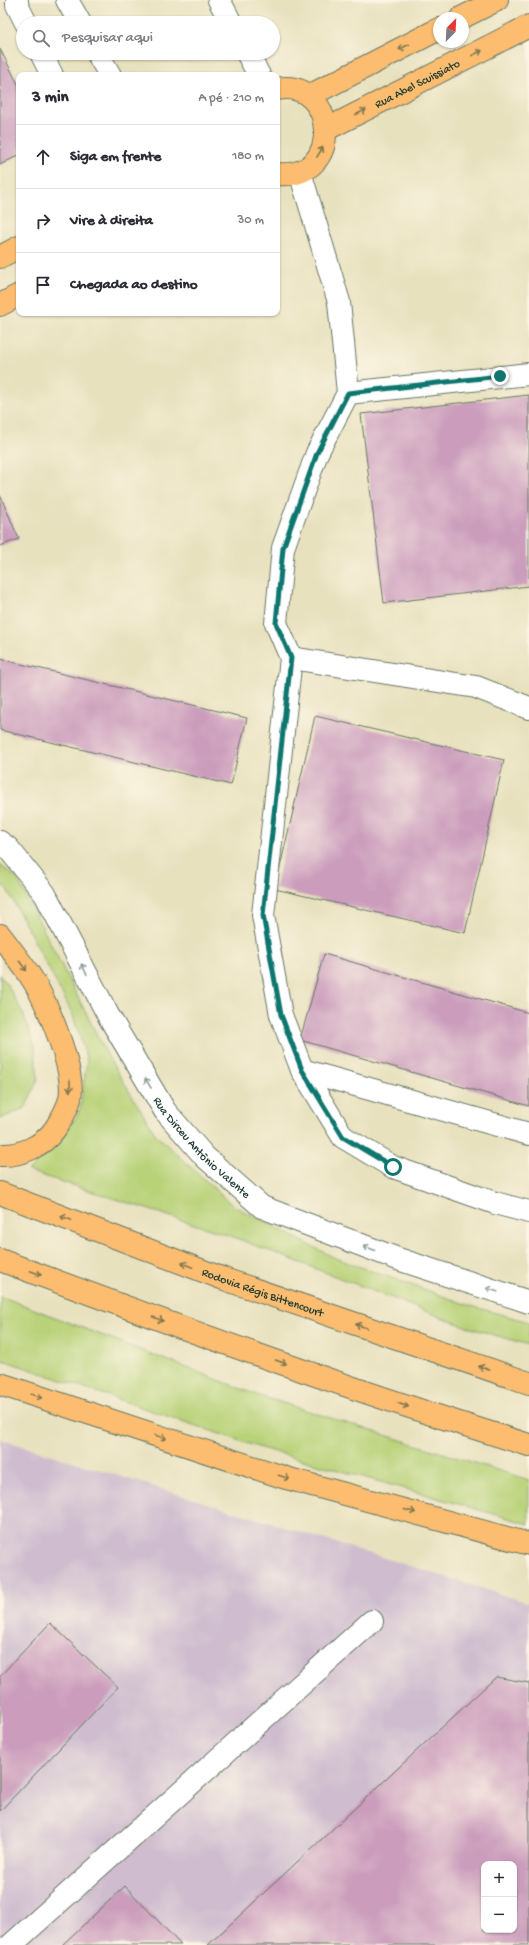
<!DOCTYPE html>
<html lang="pt">
<head>
<meta charset="utf-8">
<style>
	:root { --surface:#fff; --page:#f7f7f7; --text:#2b2b33; --muted:#7c7c81; --line:#e1e1e2 }
	body { margin:0; font-family:"Gochi Hand",sans-serif; background:var(--page); color:var(--text) }
	.controls { position:absolute; right:12px; bottom:12px; display:grid; overflow:hidden; border-radius:8px; box-shadow:0 1px 3px #0004 }
	.controls button { width:36px; height:36px; display:grid; place-items:center; padding:0; border:0; border-bottom:1px solid var(--line); background:var(--surface); color:var(--text); font:20px sans-serif }
	.compass { position:absolute; left:433px; top:12px; width:36px; height:36px; border-radius:50%; background:var(--surface); box-shadow:0 1px 3px #0004; rotate:24deg }
	.stop { position:absolute; width:12px; height:12px; margin:-9px; border:3px solid #0f766e; border-radius:50%; background:#fff }
	.stop.end { background:#0f766e; border-color:#fff; box-shadow:0 1px 4px #0008 }
	.list { margin:0; padding:0; list-style:none }
	h2 { display:flex; justify-content:space-between; align-items:center; height:52px; margin:0; padding:0 16px; font-size:17px }
	h2 small { font-size:13px; font-weight:400; color:var(--muted) }
	.list li { display:grid; grid-template-columns:26px 1fr auto; gap:12px; align-items:center; box-sizing:border-box; height:64px; padding:0 16px; border-top:1px solid var(--line) }
	.list b { display:block; font-size:15px; white-space:nowrap }
	.list em { font-size:13px; font-style:normal; color:var(--muted) }
	.icon { flex:none; width:22px; height:22px; fill:none; stroke:currentColor; stroke-width:2; stroke-linecap:round; stroke-linejoin:round }
	.map { position:relative; flex:none; width:529px; height:1945px; overflow:hidden }
	.search { position:absolute; background:var(--surface); box-shadow:0 1px 3px #0004; left:16px; top:16px; width:264px; height:44px; display:flex; align-items:center; gap:10px; box-sizing:border-box; padding:0 14px; border-radius:22px; color:var(--muted); font-size:15px }
	.panel { position:absolute; background:var(--surface); box-shadow:0 1px 3px #0004; left:16px; top:72px; width:264px; height:244px; border-radius:8px }
	.map>svg:first-child { display:block }
</style>
</head>
<body>
<div class="map">
<svg width="529" height="1945" viewBox="0 0 529 1945">
	<rect width="100%" height="100%" fill="#fcf5e5"/>
	<filter id="ink" filterUnits="userSpaceOnUse"><feTurbulence type="fractalNoise" baseFrequency=".025" numOctaves="2"/><feDisplacementMap in="SourceGraphic" scale="8" xChannelSelector="R" yChannelSelector="G"/><feConvolveMatrix kernelMatrix="1 2 1 2 8 2 1 2 1" color-interpolation-filters="sRGB"/></filter>
	<filter id="wash" filterUnits="userSpaceOnUse"><feTurbulence type="fractalNoise" baseFrequency=".012" numOctaves="4" result="noise"/><feDisplacementMap in="SourceGraphic" scale="16" xChannelSelector="R" yChannelSelector="G"/><feGaussianBlur stdDeviation="0.9" result="paint"/><feColorMatrix in="noise" values="0 0 0 0 0 0 0 0 0 0 0 0 0 0 0 0 0 1.4 0 .05"/><feComposite in="paint" operator="in"/></filter>
	<g filter="url(#wash)">
		<rect width="100%" height="100%" fill="#e8e1be"/>
		<path fill="#cfbdcf" fill-rule="evenodd" d="M0,1439L529,1603V1945H0ZM484,1864H514V1930H484Z"/>
		<g fill="#b8d278" stroke="#6c8856">
			<polygon points="0,865 17,878 110,1060 156,1135 232,1205 335,1258 471,1306 529,1322 529,1345 464,1326 231,1236 28,1171 64,1136 80,1110 87,1060 73,1015 7,889 0,883"/>
			<polygon points="0,975 8,986 24,1015 35,1047 38,1079 25,1108 0,1119"/>
			<polygon points="0,1296 260,1396 529,1480 529,1524 261,1448 0,1359"/>
		</g>
		<g id="blocks">
			<g fill="#cb9cbc" fill-rule="evenodd">
				<polygon points="0,49 19,86 19,155 0,165"/>
				<polygon points="529,395 529,586 384,603 361,414"/>
				<polygon points="0,495 19,539 0,546"/>
				<polygon points="0,659 247,718 231,785 0,730"/>
				<polygon points="315,716 504,760 465,933 275,889"/>
				<polygon points="324,954 529,1013 529,1106 300,1040"/>
				<polygon points="50,1623 118,1687 0,1811 0,1676"/>
				<path d="M496,1677L529,1683V1945H208ZM484,1864H514V1930H484Z"/>
				<polygon points="125,1886 181,1945 62,1945"/>
			</g>
		</g>
	</g>
	<g filter="url(#ink)">
		<use href="#blocks" fill-opacity="0" stroke="#657664" stroke-width="1"/>
		<g fill="none" stroke-linecap="round" stroke-linejoin="round">
			<g stroke="#657664" stroke-width="24">
				<g id="minor">
					<polyline points="17,0 17,5 26,23"/>
					<polyline points="67,0 80,23"/>
					<polyline points="219,0 231,23"/>
					<polyline points="41,53 52,75"/>
					<polyline points="97,53 110,75"/>
					<polyline points="247,53 259,75"/>
					<polyline points="300,172 339,302 348,393 317,453 283,548 276,623 291,658 263,915 281,1015 302,1070 343,1137 393,1167 495,1203 529,1212"/>
					<polyline points="348,393 529,374"/>
					<polyline points="291,658 476,687 529,708"/>
					<path id="s1" d="M0,842L8,848L45,894L108,1015L165,1111L205,1157L262,1207L398,1259L529,1302"/>
					<polyline points="302,1070 529,1134"/>
					<polyline points="11,1945 372,1621"/>
				</g>
			</g>
			<g stroke="#657664" stroke-width="24">
				<g id="major">
					<polyline points="461,18 497,0"/>
					<path d="M277,89C336,77 346,181 277,174"/>
					<polyline points="309,96 439,29"/>
					<path id="s2" d="M327,129L529,26"/>
					<polyline points="0,257 19,247"/>
					<polyline points="0,305 19,295"/>
				</g>
			</g>
			<g stroke="#657664" stroke-width="24">
				<g id="highway">
					<path d="M0,935C10,948 20,961 29,974C46,999 76,1070 70,1099C67,1110 61,1120 55,1129C43,1146 21,1156 0,1155"/>
					<path id="s3" d="M0,1193L224,1279L529,1383"/>
					<path d="M0,1260C175,1326 350,1390 529,1445"/>
					<polyline points="0,1384 286,1478 529,1544"/>
				</g>
			</g>
			<use href="#minor" stroke="#fff" stroke-width="22"/>
			<use href="#major" stroke="#fcbd6f" stroke-width="22"/>
			<use href="#highway" stroke="#fcbd6f" stroke-width="22"/>
		</g>
		<defs><path id="oneway-shaft" d="M-6 0H5M1.5-3L5.5 0L1.5 3" fill="none" stroke-width="1.6" stroke-linecap="round" stroke-linejoin="round"/></defs>
		<g stroke="#82774f">
			<use href="#oneway-shaft" transform="translate(404 47) rotate(153)"/>
			<use href="#oneway-shaft" transform="translate(477 53) rotate(-27)"/>
			<use href="#oneway-shaft" transform="translate(361 112) rotate(-27)"/>
			<use href="#oneway-shaft" transform="translate(320 152) rotate(-58)"/>
			<use href="#oneway-shaft" transform="translate(23 966) rotate(53)"/>
			<use href="#oneway-shaft" transform="translate(70 1086) rotate(90)"/>
			<use href="#oneway-shaft" transform="translate(66 1218) rotate(-159)"/>
			<use href="#oneway-shaft" transform="translate(187 1265) rotate(-159)"/>
			<use href="#oneway-shaft" transform="translate(36 1273) rotate(21)"/>
			<use href="#oneway-shaft" transform="translate(158 1319) rotate(21)"/>
			<use href="#oneway-shaft" transform="translate(361 1326) rotate(-161)"/>
			<use href="#oneway-shaft" transform="translate(281 1362) rotate(19)"/>
			<use href="#oneway-shaft" transform="translate(484 1368) rotate(-161)"/>
			<use href="#oneway-shaft" transform="translate(37 1396) rotate(18)"/>
			<use href="#oneway-shaft" transform="translate(403 1405) rotate(19)"/>
			<use href="#oneway-shaft" transform="translate(161 1437) rotate(18)"/>
			<use href="#oneway-shaft" transform="translate(284 1477) rotate(17)"/>
			<use href="#oneway-shaft" transform="translate(410 1511) rotate(15)"/>
		</g>
		<g stroke="#8f9e9a">
			<use href="#oneway-shaft" transform="translate(84 969) rotate(-118)"/>
			<use href="#oneway-shaft" transform="translate(148 1083) rotate(-121)"/>
			<use href="#oneway-shaft" transform="translate(369 1248) rotate(-159)"/>
			<use href="#oneway-shaft" transform="translate(492 1290) rotate(-162)"/>
		</g>
	</g>
	<g fill="none" stroke-linecap="round" stroke-linejoin="round" filter="url(#ink)">
		<polyline stroke="#0f766e" stroke-width="5" points="393,1167 343,1137 302,1070 281,1015 263,915 291,658 276,623 283,548 317,453 348,393 500,376"/>
	</g>
	<g text-anchor="middle" stroke-width="3" stroke-linejoin="round" paint-order="stroke">
		<g font-size="12" fill="#1f3d34" stroke="#fcf5e5">
			<text dy="4" stroke="none"><textPath href="#s2" startOffset="101">Rua Abel Scuissiato</textPath></text>
			<text dy="4" stroke="none"><textPath href="#s1" startOffset="369">Rua Dirceu Antônio Valente</textPath></text>
			<text dy="4" stroke="none"><textPath href="#s3" startOffset="281">Rodovia Régis Bittencourt</textPath></text>
		</g>
	</g>
</svg>
<div class="controls">
<button>+</button>
<button>−</button>
</div>
<svg class="compass" viewBox="-18 -18 36 36"><path d="M0-13l5 13h-10z" fill="#e53935"/><path d="M0 13l5-13h-10z" fill="#7c7c81"/></svg>
<div class="stop" style="left:393px;top:1167px"></div>
<div class="stop end" style="left:500px;top:376px"></div>
<div class="search"><svg class="icon" aria-label="search" viewBox="0 0 24 24"><circle cx="10" cy="10" r="6"/><path d="M15 15l6 6"/></svg>Pesquisar aqui</div>
<section class="panel">
<h2>3 min<small>A pé · 210 m</small></h2>
<ul class="list">
<li><svg class="icon" aria-label="ahead" viewBox="0 0 24 24"><path d="M12 20V5M6 11l6-6 6 6"/></svg><div><b>Siga em frente</b></div><em>180 m</em></li>
<li><svg class="icon" aria-label="right" viewBox="0 0 24 24"><path d="M7 20v-9h11M14 6l5 5-5 5"/></svg><div><b>Vire à direita</b></div><em>30 m</em></li>
<li><svg class="icon" aria-label="arrive" viewBox="0 0 24 24"><path d="M6 21V4h12l-3 4 3 4H6"/></svg><div><b>Chegada ao destino</b></div></li>
</ul>
</section>
</div>
</body>
</html>
